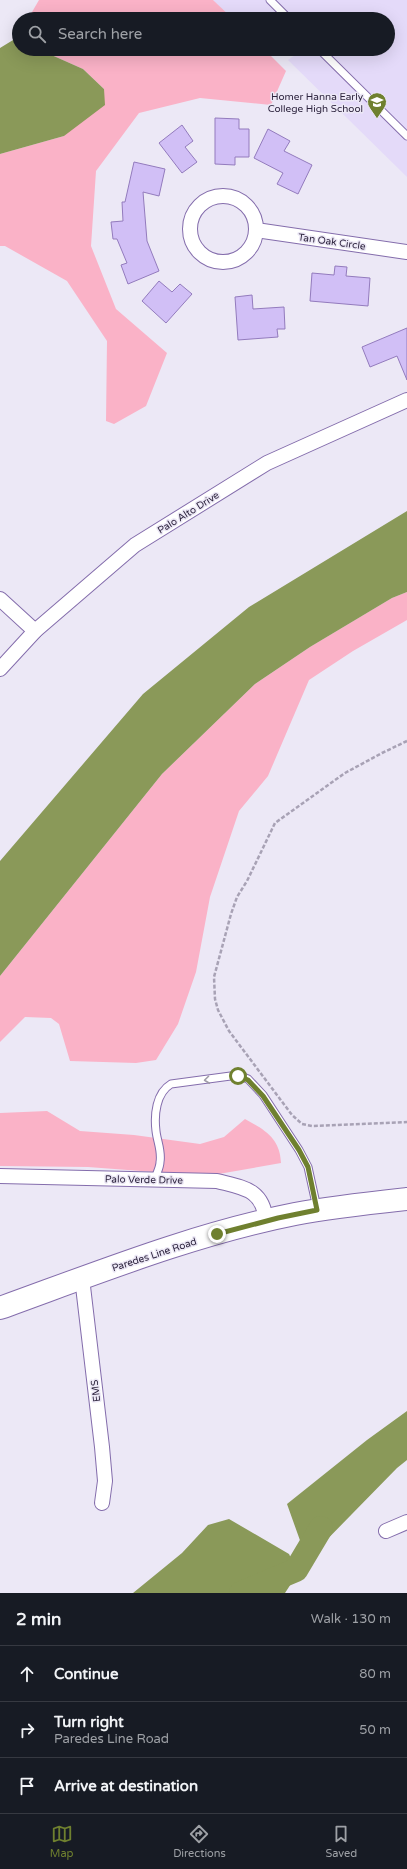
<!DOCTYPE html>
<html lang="en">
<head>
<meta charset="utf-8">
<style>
	:root { --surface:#171b24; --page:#242831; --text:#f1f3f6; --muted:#9ea1a6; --line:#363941; --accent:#6f802f }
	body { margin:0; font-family:"Varela Round",sans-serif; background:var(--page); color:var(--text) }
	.stop { position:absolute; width:12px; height:12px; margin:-9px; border:3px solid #6f802f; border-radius:50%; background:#fff }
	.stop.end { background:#6f802f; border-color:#fff; box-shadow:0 1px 4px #0008 }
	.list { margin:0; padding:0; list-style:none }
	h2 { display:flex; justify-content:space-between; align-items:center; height:52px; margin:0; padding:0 16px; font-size:17px }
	h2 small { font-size:13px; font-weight:400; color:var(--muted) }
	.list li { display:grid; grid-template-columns:26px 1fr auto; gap:12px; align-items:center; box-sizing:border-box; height:56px; padding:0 16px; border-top:1px solid var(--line) }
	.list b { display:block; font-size:15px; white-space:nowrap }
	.list p { margin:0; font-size:13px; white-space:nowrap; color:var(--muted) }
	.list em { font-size:13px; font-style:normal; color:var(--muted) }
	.icon { flex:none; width:22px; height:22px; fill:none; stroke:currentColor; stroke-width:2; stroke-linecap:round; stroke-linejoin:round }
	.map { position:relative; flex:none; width:407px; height:1593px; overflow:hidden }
	.search { position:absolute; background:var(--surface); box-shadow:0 4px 16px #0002; left:12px; right:12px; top:12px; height:44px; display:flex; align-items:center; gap:10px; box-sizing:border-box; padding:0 14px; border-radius:22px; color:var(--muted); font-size:15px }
	.sheet { height:220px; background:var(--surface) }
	nav { display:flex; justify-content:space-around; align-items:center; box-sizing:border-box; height:56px; border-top:1px solid var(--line); background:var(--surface); font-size:11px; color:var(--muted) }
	nav a { display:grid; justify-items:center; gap:2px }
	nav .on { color:var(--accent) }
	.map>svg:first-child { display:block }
</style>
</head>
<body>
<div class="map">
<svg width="407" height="1593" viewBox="0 0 407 1593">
	<rect width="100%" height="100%" fill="#ece8f6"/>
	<polygon fill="#e4daf9" points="213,0 407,0 407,177 288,60 298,53 294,49 388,49 388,19 232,19"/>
	<g fill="#fab2c7">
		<polygon points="39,0 213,0 233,19 28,19"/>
		<polygon points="38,49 264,49 286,71 271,105 200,98 139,113 96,171 91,246 116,309 167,353 146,406 114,424 106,421 107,341 67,281 5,246 0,246 0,154 64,136 104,89 83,69"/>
		<polygon points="407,592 407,620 353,651 309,680 268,776 239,811 210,897 196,972 178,1024 156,1060 136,1063 70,1061 59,1024 51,1018 25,1017 0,1042 0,976 162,774 255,684 310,647 392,598"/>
		<path d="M47,1111L80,1131L134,1135L200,1144L224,1137L245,1119C265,1130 280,1138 281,1163L207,1176L88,1167L0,1166V1113Z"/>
	</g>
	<g fill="#8a9959">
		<polygon points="18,37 19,49 38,49 83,69 104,89 105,105 64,136 0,154 0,48"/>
		<polygon points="407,511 407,592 392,598 310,647 255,684 162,774 0,976 0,861 143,694 249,607"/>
		<polygon points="407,1411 407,1460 397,1468 307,1560 287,1504 367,1440"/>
		<polygon points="229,1519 289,1554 298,1573 285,1593 133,1593 182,1553 208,1525"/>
	</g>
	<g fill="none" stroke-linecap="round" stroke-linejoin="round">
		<polyline stroke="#8a9959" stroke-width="24" points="241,1593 296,1570 321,1528"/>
	</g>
	<g fill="#d1bff6" stroke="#937bbd">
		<polygon points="215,118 239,119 239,129 249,129 249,157 235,157 235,165 215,164"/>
		<polygon points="182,125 193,141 185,147 197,162 182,173 159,143"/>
		<polygon points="268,129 290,141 284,151 312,165 298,194 277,184 283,173 254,158"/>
		<polygon points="134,162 165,169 159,196 143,192 147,241 159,271 128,284 121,265 127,263 117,239 113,239 111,222 123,221 122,202 125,202"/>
		<polygon points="335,266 347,267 346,276 370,278 368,306 310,301 312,273 334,275"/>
		<polygon points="159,281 172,292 180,284 192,294 166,323 142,301"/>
		<polygon points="252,295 253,309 284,307 285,329 277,329 278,337 238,340 235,297"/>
		<polygon points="407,328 407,380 397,356 370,367 362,347"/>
	</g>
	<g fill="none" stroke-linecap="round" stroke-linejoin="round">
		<g stroke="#846dac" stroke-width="9">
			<g id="service">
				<polyline points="270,0 289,19"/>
				<polyline points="319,49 407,136"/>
				<path d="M155,1179C156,1174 160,1168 160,1162C162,1151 157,1141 156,1131C154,1115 156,1093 171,1084L238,1075L248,1079L263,1095L299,1150L308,1167L317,1208"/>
			</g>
		</g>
		<g stroke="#846dac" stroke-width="16">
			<g id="minor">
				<circle cx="223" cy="229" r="33"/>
				<polyline points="256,230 407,252"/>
				<polyline points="0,599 35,631"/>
				<polyline points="0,669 35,631 135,545 267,463 407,400"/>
				<path d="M0,1176L217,1181C244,1188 263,1189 266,1221"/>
				<polyline points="82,1278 102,1447 105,1481 102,1503"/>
				<polyline points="386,1531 407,1522"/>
			</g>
		</g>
		<g stroke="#846dac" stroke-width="24">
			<path id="primary" d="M0,1308C97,1273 194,1234 295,1214C332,1207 370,1203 407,1199"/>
		</g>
		<polyline stroke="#a8a2b5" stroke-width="2.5" stroke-dasharray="4 2" stroke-linecap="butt" points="407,741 382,753 345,773 275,823 247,881 237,897 231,914 214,977 215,999 218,1010 229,1031 292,1115 302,1124 312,1126 407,1122"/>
		<use href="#service" stroke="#fff" stroke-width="7"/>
		<use href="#minor" stroke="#fff" stroke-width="14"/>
		<use href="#primary" stroke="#fff" stroke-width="22"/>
	</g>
	<defs><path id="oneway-chevron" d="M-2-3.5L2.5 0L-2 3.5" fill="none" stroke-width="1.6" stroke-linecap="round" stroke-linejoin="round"/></defs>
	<use stroke="#a09ca8" href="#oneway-chevron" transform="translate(207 1080) rotate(173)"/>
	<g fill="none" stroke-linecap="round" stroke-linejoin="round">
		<polyline stroke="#6f802f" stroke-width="5" points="217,1234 278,1218 317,1210 308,1167 299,1150 263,1096 248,1080 238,1076"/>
	</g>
	<defs>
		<g id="school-pin" transform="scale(1)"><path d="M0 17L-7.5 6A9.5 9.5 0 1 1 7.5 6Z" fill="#6f802f" stroke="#ece8f6"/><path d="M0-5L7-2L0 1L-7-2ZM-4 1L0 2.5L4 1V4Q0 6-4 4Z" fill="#fff"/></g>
	</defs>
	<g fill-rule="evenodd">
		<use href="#school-pin" x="377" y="102"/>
	</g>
	<g text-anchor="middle" stroke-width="3" stroke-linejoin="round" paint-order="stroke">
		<g font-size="10" fill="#2c233d" stroke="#ece8f6" text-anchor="end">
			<text x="363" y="100">Homer Hanna Early<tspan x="363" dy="12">College High School</tspan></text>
		</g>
		<g font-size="10" fill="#2c233d" stroke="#ece8f6">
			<text transform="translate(332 241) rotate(8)" y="4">Tan Oak Circle</text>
			<text transform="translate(188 512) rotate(-32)" y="4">Palo Alto Drive</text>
			<text transform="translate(144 1179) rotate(1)" y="4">Palo Verde Drive</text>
			<text transform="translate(154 1254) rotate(-18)" y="4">Paredes Line Road</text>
			<text transform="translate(95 1391) rotate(-97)" y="4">EMS</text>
		</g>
	</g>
</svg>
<div class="stop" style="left:238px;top:1076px"></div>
<div class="stop end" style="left:217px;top:1234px"></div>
<div class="search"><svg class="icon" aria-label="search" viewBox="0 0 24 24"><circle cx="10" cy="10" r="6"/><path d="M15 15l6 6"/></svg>Search here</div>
</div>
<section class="sheet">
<h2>2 min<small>Walk · 130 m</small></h2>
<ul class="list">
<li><svg class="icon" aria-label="ahead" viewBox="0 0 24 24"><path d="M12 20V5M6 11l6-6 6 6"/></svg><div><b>Continue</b></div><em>80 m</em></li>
<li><svg class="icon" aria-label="right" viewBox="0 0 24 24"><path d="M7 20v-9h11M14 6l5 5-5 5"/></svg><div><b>Turn right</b><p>Paredes Line Road</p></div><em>50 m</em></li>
<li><svg class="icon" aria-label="arrive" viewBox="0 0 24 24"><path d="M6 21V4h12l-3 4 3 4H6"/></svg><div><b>Arrive at destination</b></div></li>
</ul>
</section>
<nav>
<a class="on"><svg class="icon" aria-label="map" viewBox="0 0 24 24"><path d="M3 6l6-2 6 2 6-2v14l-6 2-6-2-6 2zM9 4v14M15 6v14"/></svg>Map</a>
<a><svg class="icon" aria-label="directions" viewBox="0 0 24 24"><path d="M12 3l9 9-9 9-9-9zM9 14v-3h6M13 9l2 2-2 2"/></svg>Directions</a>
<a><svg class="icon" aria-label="saved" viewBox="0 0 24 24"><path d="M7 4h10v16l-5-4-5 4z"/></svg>Saved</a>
</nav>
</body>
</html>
